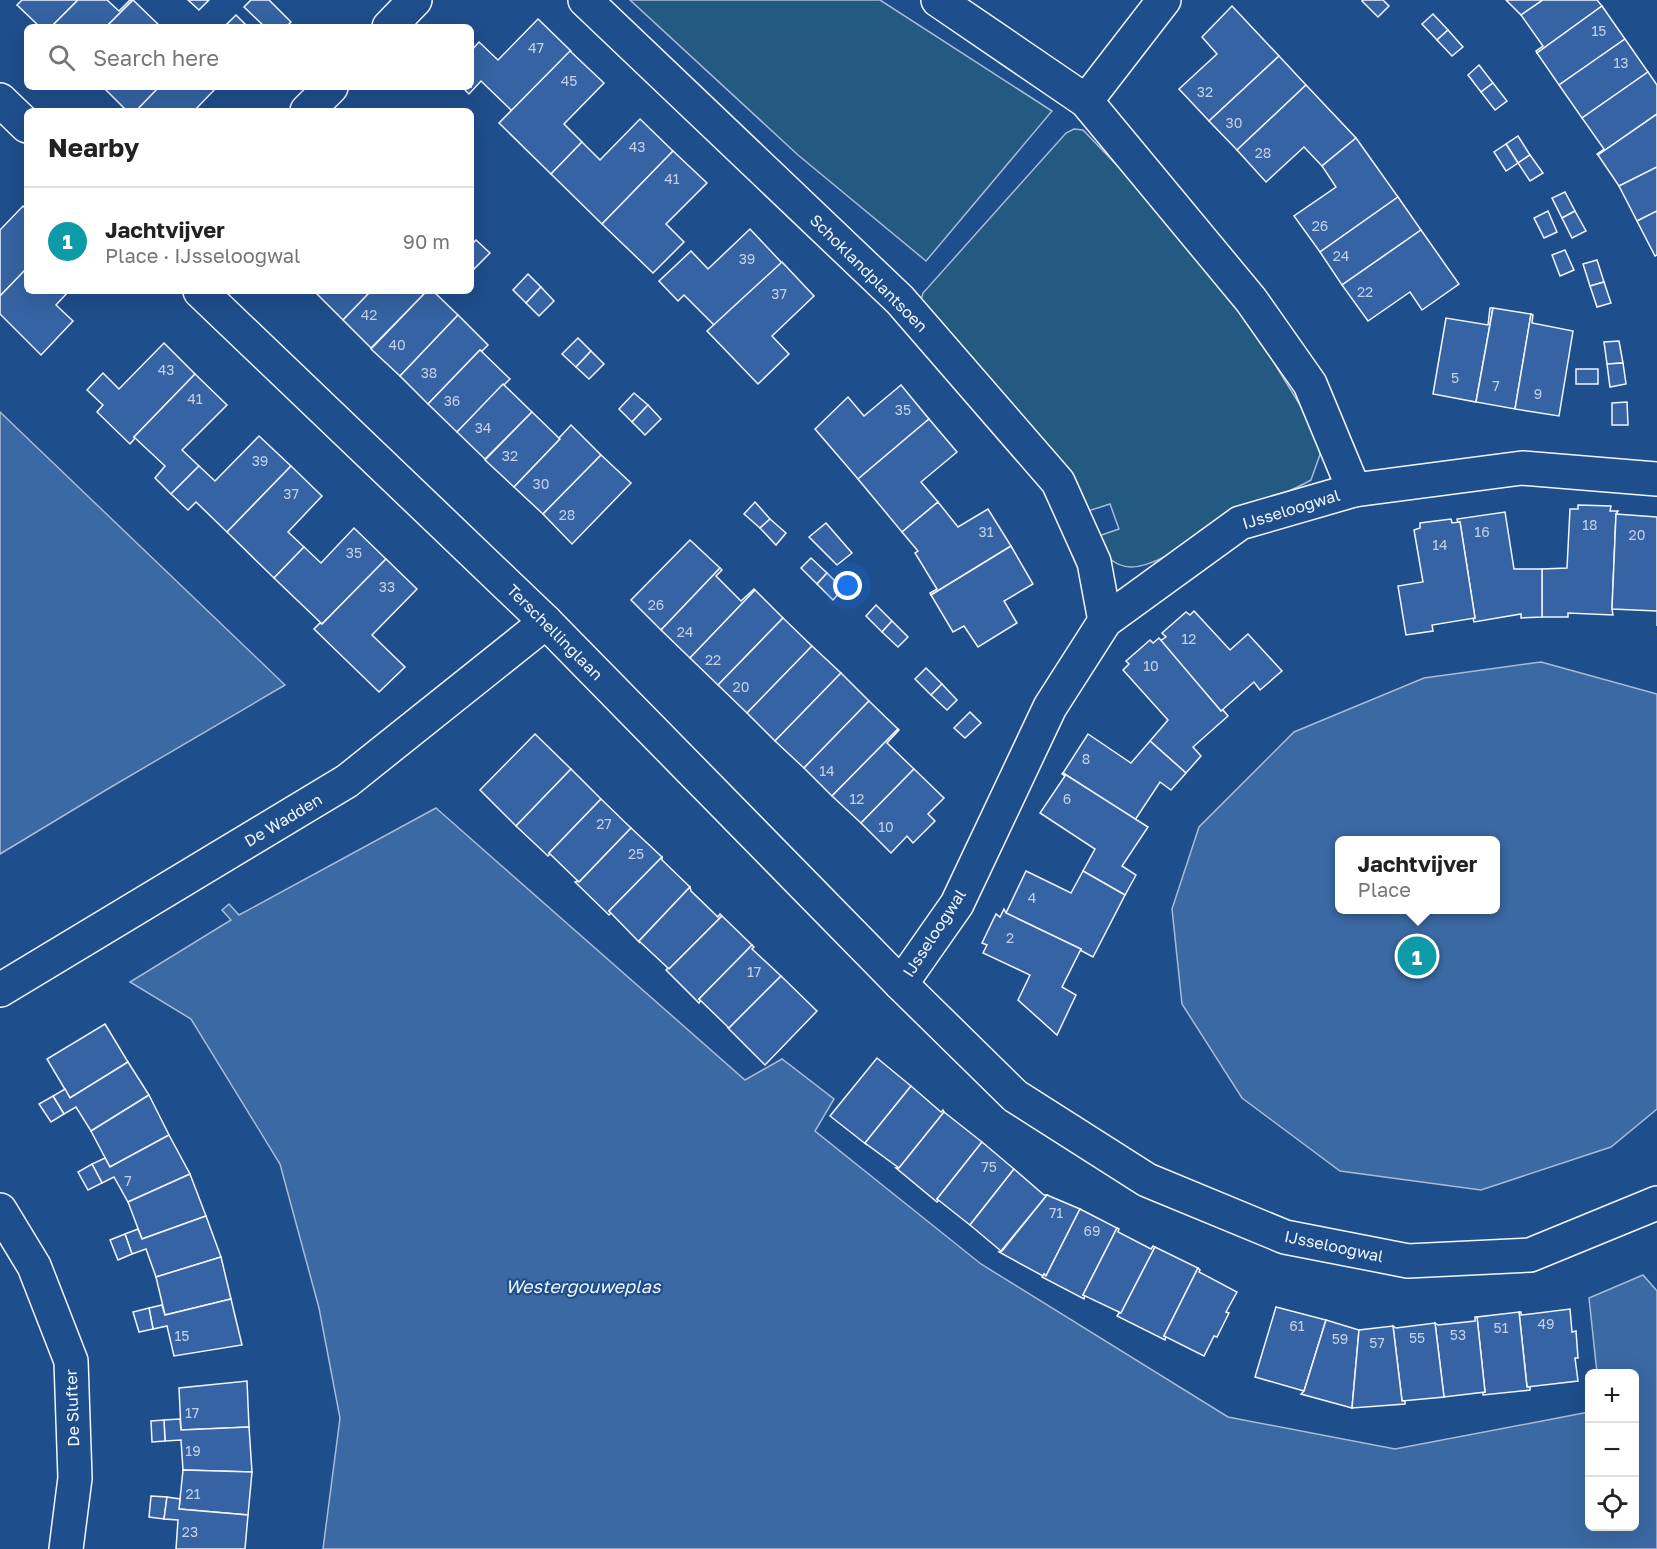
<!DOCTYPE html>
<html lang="en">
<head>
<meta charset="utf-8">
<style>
	:root { --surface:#fff; --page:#f2f2f2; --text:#222; --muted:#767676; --line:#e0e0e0; --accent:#856535 }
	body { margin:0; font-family:"Golos Text",sans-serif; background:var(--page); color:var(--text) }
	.controls { position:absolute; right:18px; bottom:18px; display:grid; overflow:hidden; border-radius:9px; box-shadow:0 6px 24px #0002 }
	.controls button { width:54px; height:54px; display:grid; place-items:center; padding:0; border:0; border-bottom:2px solid var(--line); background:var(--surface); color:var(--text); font:30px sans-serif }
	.you { position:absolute; left:848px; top:586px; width:21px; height:21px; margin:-15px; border:4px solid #fff; border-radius:50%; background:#1a73e8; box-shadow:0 0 0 9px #1a73e833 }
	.badge { display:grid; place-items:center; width:39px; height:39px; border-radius:50%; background:var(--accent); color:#fff; font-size:20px; font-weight:700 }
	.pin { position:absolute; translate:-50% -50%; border:3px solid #fff; box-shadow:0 2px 6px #0006 }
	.popup { position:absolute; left:1335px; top:836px; width:165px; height:78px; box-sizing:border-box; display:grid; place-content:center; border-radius:9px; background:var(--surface); filter:drop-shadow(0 2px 4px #0005); font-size:20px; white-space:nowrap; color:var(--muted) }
	.popup b { font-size:22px; color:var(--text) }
	.popup::after { content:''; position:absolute; left:50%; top:100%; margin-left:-12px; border:12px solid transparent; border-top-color:var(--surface) }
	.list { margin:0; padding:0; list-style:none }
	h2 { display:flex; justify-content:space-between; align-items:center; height:78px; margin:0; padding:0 24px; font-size:26px }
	h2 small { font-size:20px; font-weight:400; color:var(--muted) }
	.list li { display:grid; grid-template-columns:39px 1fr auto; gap:18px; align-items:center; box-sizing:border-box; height:108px; padding:0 24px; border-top:2px solid var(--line) }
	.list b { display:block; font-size:22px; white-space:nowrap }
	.list p { margin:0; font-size:20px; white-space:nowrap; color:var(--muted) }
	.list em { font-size:20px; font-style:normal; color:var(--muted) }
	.icon { flex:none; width:33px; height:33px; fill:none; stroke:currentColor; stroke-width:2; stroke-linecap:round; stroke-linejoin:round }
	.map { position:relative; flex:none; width:1657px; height:1549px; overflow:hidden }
	.search { position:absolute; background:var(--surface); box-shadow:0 6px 24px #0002; left:24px; top:24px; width:450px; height:66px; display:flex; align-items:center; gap:15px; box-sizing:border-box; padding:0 21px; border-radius:9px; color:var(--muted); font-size:22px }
	.panel { position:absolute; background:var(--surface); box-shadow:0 6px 24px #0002; left:24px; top:108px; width:450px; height:186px; border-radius:9px }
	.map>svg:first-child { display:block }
</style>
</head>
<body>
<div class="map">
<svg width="1657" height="1549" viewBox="0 0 1657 1549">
	<rect width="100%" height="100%" fill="#1f4e8c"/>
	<g fill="#245a82" stroke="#a8bbd7" stroke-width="1.5">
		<polygon points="630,0 880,0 1052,111 926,261 798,155"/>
		<path d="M1074,129L1083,130L1184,235L1252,327L1313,426L1323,446L1311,480C1285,495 1255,504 1228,518C1202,532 1160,567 1131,567C1113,567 1102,552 1093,538L1119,529L1110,504L1085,512L921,300L923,293L1066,133Z"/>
	</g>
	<g fill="#3b69a3" stroke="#a8bbd7" stroke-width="1.5" fill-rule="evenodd">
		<polygon points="0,412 285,685 106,790 0,854"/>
		<path d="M1541,662L1657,694V1109L1611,1147L1481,1190L1340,1171L1242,1098L1182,1004L1172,909L1199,827L1294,732L1424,678ZM1339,840H1495V910H1339Z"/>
		<polygon points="436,808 745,1080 782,1059 834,1099 815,1131 981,1264 1228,1417 1395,1449 1589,1412 1590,1526 1634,1526 1634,1374 1597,1373 1589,1298 1643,1275 1657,1291 1657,1549 323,1549 340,1418 319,1308 280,1164 191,1019 130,982 231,920 222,910 229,904 239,915"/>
	</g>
	<g fill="#3563a3" stroke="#f2f6ff" stroke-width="1.5">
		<polygon points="22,0 78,0 51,27 40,27 17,5"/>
		<polygon points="78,0 107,0 119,11 130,0 133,0 106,27 51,27"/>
		<polygon points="133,0 161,27 106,27"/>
		<polygon points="188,0 209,0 199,10"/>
		<polygon points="251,0 269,0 291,22 286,27 265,27 244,7"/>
		<polygon points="1363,0 1383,0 1389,6 1378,17 1362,1"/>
		<polygon points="1506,0 1543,0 1521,15"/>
		<polygon points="1543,0 1597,0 1602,6 1537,53 1536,51 1543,46 1521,15"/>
		<polygon points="1232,6 1279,56 1209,121 1179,89 1217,54 1202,37"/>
		<polygon points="1602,6 1625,39 1559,85 1537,53"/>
		<polygon points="1433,14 1448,30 1437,40 1422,24"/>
		<polygon points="236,15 248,27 224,27"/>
		<polygon points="538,19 571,51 512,111 481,81 469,94 462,87 471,87 471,51 479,42 498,60"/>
		<polygon points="1448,30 1463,47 1452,56 1437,40"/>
		<polygon points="1625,39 1648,72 1582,118 1559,85"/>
		<polygon points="570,51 604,83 564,124 582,142 551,174 499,123"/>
		<polygon points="1279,56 1306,85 1237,150 1209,121"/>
		<polygon points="1479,65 1493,83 1481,92 1468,75"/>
		<polygon points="1648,72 1657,85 1657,114 1598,155 1597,154 1604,149 1582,118"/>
		<polygon points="1493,83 1507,101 1495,110 1481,92"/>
		<polygon points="1306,85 1356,138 1322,166 1304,147 1266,182 1237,150"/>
		<polygon points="103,87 159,87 136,111 127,111"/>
		<polygon points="159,87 217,87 194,111 136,111"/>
		<polygon points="1657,114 1657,167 1619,186 1598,155"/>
		<polygon points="640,119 673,151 602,224 551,174 582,142 600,160"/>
		<polygon points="1518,136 1530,155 1518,163 1506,144"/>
		<polygon points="1356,138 1398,197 1320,252 1294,216 1336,187 1322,166"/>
		<polygon points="1506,144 1518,163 1506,171 1494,152"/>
		<polygon points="673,151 707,183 666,224 684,242 653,273 602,224"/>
		<polygon points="1530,155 1543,173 1530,181 1518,163"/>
		<polygon points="1657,167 1657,211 1637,221 1619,186"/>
		<polygon points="1565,192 1575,211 1562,218 1552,198"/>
		<polygon points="1398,197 1421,230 1342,285 1320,252"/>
		<polygon points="23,206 27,210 27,268 0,296 0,230"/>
		<polygon points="1548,211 1557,232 1544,238 1534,218"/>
		<polygon points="1575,211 1586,231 1572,238 1562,218"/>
		<polygon points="1657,211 1657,255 1655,256 1637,221"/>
		<polygon points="750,229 782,263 715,326 684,295 678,301 659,281 691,251 708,269"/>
		<polygon points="1421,230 1459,284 1422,310 1410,292 1368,321 1342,285"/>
		<polygon points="476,240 490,253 474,269 471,265 471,245"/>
		<polygon points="1565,250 1574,270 1560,276 1552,255"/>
		<polygon points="1597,260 1604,282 1590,286 1583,264"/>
		<polygon points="782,262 814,296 772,336 789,354 758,384 707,331"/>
		<polygon points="27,268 27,291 69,291 56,305 73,321 41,355 0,314 0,296"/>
		<polygon points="528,274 541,287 526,303 513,290"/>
		<polygon points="1604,282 1611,303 1597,307 1590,286"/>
		<polygon points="541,287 554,301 539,316 526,303"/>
		<polygon points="316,291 371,291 343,320 315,292"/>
		<polygon points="371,291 424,291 422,293 424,294 371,348 343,320"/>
		<polygon points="424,291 433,291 458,315 400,376 371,349 424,294 422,293"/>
		<polygon points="1490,308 1493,308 1476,402 1433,394 1446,318 1488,325"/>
		<polygon points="1493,308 1531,314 1515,409 1476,402"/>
		<polygon points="1531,314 1533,315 1532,323 1573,331 1559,416 1515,409"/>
		<polygon points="458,315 488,345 482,351 480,350 428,404 400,376"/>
		<polygon points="578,338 591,351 576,367 562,354"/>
		<polygon points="1619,341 1623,363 1607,364 1604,342"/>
		<polygon points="164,343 195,374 134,437 136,437 130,444 97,412 103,405 87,390 103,373 119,389"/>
		<polygon points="480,350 510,379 457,432 428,404"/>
		<polygon points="591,351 604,364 589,379 576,367"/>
		<polygon points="1623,363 1626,384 1610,387 1607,364"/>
		<rect x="1576" y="369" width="22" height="15"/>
		<polygon points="195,374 227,405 182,450 199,466 171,494 155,478 165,466 134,437"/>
		<polygon points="503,384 532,412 485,459 457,432"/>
		<polygon points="901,385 929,419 858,479 815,429 848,397 864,416"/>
		<polygon points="634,393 648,405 632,422 619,409"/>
		<polygon points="1627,402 1628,425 1612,425 1612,403"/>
		<polygon points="648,405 661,419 645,435 632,422"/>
		<polygon points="532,412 560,439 514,487 485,460"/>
		<polygon points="929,419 957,452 921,482 938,502 902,532 858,479"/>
		<polygon points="571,425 601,455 543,514 514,487 560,439 559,438"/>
		<polygon points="259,436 291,466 227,532 196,502 188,510 171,494 199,466 215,481"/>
		<polygon points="601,455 631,483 572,544 543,514"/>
		<polygon points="291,466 322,496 288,532 304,547 274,578 227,532"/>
		<polygon points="755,502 770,519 760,528 744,514"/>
		<polygon points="938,502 958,527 988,509 1011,546 931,595 930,593 937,589 915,553 918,551 902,532"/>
		<polygon points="1578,505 1611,506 1610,511 1618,511 1616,514 1612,609 1613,615 1568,613 1568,617 1542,617 1542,569 1567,568 1570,509 1578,509"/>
		<polygon points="1505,512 1514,569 1542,569 1542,617 1521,618 1521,614 1474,622 1473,618 1475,618 1460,522 1458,523 1457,519"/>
		<polygon points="1616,514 1657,517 1657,626 1657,611 1612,609"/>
		<polygon points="770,519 786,533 776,545 760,528"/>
		<polygon points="1451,519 1452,523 1460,522 1475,618 1432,625 1433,631 1406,635 1398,586 1423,582 1414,530 1420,528 1420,523"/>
		<polygon points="826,523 852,553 837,565 809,537"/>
		<polygon points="354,528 386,559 322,624 274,578 304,547 321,563"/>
		<polygon points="690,540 720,568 661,630 631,600"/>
		<polygon points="1011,546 1033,584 1004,601 1017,623 978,647 964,626 953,632 931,595"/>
		<polygon points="811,558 827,573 817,584 801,568"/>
		<polygon points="386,559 417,589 372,635 405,667 379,692 314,629 320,623 322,624"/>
		<polygon points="720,568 722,570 716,576 741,601 754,589 755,590 690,658 661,630"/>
		<polygon points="827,573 843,589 833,600 817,584"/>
		<polygon points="755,590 783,618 718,685 690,658"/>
		<polygon points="876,605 892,621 882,632 866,616"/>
		<polygon points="1194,611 1230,650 1248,634 1282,671 1260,690 1254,682 1221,711 1160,641 1166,637 1162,633 1186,612 1190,615"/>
		<polygon points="783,618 812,646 747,713 718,685"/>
		<polygon points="892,621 908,637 898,647 882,632"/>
		<polygon points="1159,638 1221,711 1223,710 1228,716 1193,747 1201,756 1186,773 1150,741 1168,720 1123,670 1129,664 1126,661 1150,640 1153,643"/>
		<polygon points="812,646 841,673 775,741 747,713"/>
		<polygon points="926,668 942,684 931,695 915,679"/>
		<polygon points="841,673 869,701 804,768 775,741"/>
		<polygon points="942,684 957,700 947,710 931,695"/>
		<polygon points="869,701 898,729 832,796 804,768"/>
		<polygon points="970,712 981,723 965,738 954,728"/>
		<polygon points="898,729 899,730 887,743 914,769 861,823 832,796"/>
		<polygon points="535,734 571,769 516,826 480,790"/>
		<polygon points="1088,734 1131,763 1150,741 1186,773 1171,790 1160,782 1135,820 1063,773"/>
		<polygon points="571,769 601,799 549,853 550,854 548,856 516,826"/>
		<polygon points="914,769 944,798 928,814 935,821 913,843 907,836 891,853 861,823"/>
		<polygon points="1063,773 1148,827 1122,866 1136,875 1125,895 1083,871 1095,849 1040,813 1065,776 1062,774"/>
		<polygon points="601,799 631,828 579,882 549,853"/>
		<polygon points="631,828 662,857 609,911 611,913 609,915 575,882 577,881 579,882"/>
		<polygon points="662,857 662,860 690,887 639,941 640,943 609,911"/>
		<polygon points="1026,871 1071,893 1083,871 1125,895 1093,957 1080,950 1081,949 1006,913"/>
		<polygon points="690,887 691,891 718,917 720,914 722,916 669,969 639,941"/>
		<polygon points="1004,909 1006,913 1081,949 1062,987 1076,995 1057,1035 1018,1000 1030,975 983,953 987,945 982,943 996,914 1000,917"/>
		<polygon points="722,916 752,945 699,999 701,1000 699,1003 666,970 668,968 669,969"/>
		<polygon points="752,945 754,947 752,949 781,976 729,1028 699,999"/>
		<polygon points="781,976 817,1011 765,1065 727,1027 729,1028"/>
		<polygon points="105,1024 128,1062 70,1098 47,1059"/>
		<polygon points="877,1058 911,1086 865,1143 867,1145 830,1116"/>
		<polygon points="128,1062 149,1095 91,1131 76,1107 64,1114 53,1096 65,1089 70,1098"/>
		<polygon points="911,1086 941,1112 943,1110 944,1112 899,1168 865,1143"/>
		<polygon points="149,1095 169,1135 110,1167 91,1131"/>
		<polygon points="53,1096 64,1114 51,1122 39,1104"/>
		<polygon points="944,1112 982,1142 937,1199 939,1200 937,1202 896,1168 899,1168"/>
		<polygon points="169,1135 190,1174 128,1202 114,1177 102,1183 92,1164 105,1158 110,1167"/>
		<polygon points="982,1142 1014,1169 970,1225 937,1199"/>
		<polygon points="92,1164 102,1183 88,1190 78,1172"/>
		<polygon points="1014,1169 1044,1195 1047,1195 1001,1251 970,1225"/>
		<polygon points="190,1174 206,1216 142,1239 128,1202"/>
		<polygon points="1047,1195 1080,1209 1046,1276 1044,1274 1043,1276 999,1252 1002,1251"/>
		<polygon points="1080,1209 1117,1228 1083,1295 1085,1295 1084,1299 1042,1277 1044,1274 1046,1276"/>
		<polygon points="206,1216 221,1257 156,1277 146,1249 132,1254 125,1234 138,1229 142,1239"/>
		<polygon points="1117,1228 1119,1229 1118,1232 1151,1249 1153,1246 1155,1247 1121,1313 1083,1295"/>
		<polygon points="125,1234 132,1254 118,1260 110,1240"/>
		<polygon points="1155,1247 1198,1268 1164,1336 1166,1336 1165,1340 1117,1316 1119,1313 1121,1313"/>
		<polygon points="221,1257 231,1299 165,1315 156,1277"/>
		<polygon points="1198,1268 1200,1270 1199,1272 1237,1292 1226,1312 1229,1313 1217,1337 1214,1336 1204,1356 1164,1336"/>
		<polygon points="231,1299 242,1345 174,1356 167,1326 153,1329 149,1308 162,1305 165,1315"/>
		<polygon points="1276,1307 1326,1320 1304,1391 1255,1377"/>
		<polygon points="149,1308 153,1329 139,1332 133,1312"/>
		<polygon points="1570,1309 1572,1332 1576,1331 1578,1358 1575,1358 1578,1381 1527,1387 1519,1312 1521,1312 1521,1315"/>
		<polygon points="1519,1312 1527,1387 1530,1387 1530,1390 1483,1395 1483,1392 1485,1392 1477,1317"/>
		<polygon points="1475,1317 1477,1317 1485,1392 1444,1397 1435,1323 1438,1325 1475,1321"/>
		<polygon points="1326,1320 1359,1330 1352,1408 1301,1394 1304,1391"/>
		<polygon points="1435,1323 1444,1397 1402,1401 1393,1326 1396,1328"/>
		<polygon points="1393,1326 1402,1401 1405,1401 1405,1404 1352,1408 1359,1330"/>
		<polygon points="247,1381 249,1427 181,1430 179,1388"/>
		<polygon points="180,1419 181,1430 249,1427 252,1472 183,1470 181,1440 165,1441 164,1420"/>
		<polygon points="164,1420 165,1441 152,1442 151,1421"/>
		<polygon points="183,1470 252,1472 248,1515 179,1509"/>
		<polygon points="151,1496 167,1497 164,1519 149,1517"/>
		<polygon points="167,1497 180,1499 179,1509 248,1515 245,1549 176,1549 178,1520 164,1519"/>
	</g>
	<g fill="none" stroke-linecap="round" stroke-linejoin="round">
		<g stroke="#f2f6ff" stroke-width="36">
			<g id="minor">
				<polyline points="585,0 900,300 1058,482 1094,562 1105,621"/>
				<polyline points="938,0 1086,101 1251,300 1310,384 1354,490"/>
				<polyline points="389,27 415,0"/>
				<polyline points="0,100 27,126"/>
				<polyline points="1086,101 1164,0"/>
				<polyline points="307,111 331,87"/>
				<polyline points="200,291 546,622 901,984"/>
				<polyline points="1657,479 1522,468 1354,490 1240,523 1105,621 1050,707 957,904 901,984 1015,1096 1147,1180 1285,1237 1408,1261 1530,1255 1657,1203"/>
				<polyline points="0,990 347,781 546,622"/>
				<polyline points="0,1210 34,1266 71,1361 75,1478 66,1549"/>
			</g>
		</g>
		<use href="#minor" stroke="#1f4e8c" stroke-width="33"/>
	</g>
	<g text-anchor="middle" stroke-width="4.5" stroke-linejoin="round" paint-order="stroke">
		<g font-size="14" fill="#c3d1e8">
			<text x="1599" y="36">15</text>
			<text x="536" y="53">47</text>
			<text x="1621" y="68">13</text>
			<text x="569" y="86">45</text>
			<text x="1205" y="97">32</text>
			<text x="1234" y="128">30</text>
			<text x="637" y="152">43</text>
			<text x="1263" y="158">28</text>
			<text x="672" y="184">41</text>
			<text x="1320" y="231">26</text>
			<text x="1341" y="261">24</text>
			<text x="747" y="264">39</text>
			<text x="1365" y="297">22</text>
			<text x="779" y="299">37</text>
			<text x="369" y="320">42</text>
			<text x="397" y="350">40</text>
			<text x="166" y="375">43</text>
			<text x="429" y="378">38</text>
			<text x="1455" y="383">5</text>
			<text x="1496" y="391">7</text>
			<text x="1538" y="399">9</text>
			<text x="195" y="404">41</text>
			<text x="452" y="406">36</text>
			<text x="903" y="415">35</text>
			<text x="483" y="433">34</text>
			<text x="510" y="461">32</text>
			<text x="260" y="466">39</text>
			<text x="541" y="489">30</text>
			<text x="291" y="499">37</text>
			<text x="567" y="520">28</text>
			<text x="1590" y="530">18</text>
			<text x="986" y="537">31</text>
			<text x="1482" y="537">16</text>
			<text x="1637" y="540">20</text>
			<text x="1440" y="550">14</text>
			<text x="354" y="558">35</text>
			<text x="387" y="592">33</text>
			<text x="656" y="610">26</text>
			<text x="685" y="637">24</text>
			<text x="1189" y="644">12</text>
			<text x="713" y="665">22</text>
			<text x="1151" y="671">10</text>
			<text x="741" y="692">20</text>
			<text x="1086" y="764">8</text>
			<text x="827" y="776">14</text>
			<text x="857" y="804">12</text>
			<text x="1067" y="804">6</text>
			<text x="604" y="829">27</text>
			<text x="886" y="832">10</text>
			<text x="636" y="859">25</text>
			<text x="1032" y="903">4</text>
			<text x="1010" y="943">2</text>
			<text x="754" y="977">17</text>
			<text x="989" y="1172">75</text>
			<text x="128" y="1186">7</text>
			<text x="1056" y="1218">71</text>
			<text x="1092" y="1236">69</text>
			<text x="1546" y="1329">49</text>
			<text x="1297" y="1331">61</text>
			<text x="1501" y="1333">51</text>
			<text x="1458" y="1340">53</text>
			<text x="182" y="1341">15</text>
			<text x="1417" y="1343">55</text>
			<text x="1340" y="1344">59</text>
			<text x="1377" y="1348">57</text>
			<text x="192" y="1418">17</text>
			<text x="193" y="1456">19</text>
			<text x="193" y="1499">21</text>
			<text x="190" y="1537">23</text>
		</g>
		<g font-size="16" fill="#f2f6ff" stroke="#1f4e8c">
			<text transform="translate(869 273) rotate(45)" y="6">Schoklandplantsoen</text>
			<text transform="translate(1291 509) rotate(-17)" y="6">IJsseloogwal</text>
			<text transform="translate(555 632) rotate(45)" y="6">Terschellinglaan</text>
			<text transform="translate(283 820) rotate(-31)" y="6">De Wadden</text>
			<text transform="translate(934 933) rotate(-57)" y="6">IJsseloogwal</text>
			<text transform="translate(1334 1246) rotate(12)" y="6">IJsseloogwal</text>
			<text transform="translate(72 1408) rotate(-92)" y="6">De Slufter</text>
		</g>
		<g font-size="18" font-style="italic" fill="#f2f6ff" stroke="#1f4e8c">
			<text x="583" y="1293">Westergouweplas</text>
		</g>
	</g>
</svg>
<div class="controls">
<button>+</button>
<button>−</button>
<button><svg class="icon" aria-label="locate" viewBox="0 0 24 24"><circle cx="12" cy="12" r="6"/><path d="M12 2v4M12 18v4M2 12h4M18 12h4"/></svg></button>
</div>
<div class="you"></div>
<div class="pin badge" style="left:1417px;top:956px;background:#0f9aa8">1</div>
<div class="popup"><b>Jachtvijver</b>Place</div>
<div class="search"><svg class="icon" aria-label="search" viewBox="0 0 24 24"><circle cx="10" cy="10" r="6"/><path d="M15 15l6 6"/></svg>Search here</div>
<section class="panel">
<h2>Nearby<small></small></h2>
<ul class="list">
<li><span class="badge" style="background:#0f9aa8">1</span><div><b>Jachtvijver</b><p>Place · IJsseloogwal</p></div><em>90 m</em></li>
</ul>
</section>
</div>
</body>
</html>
